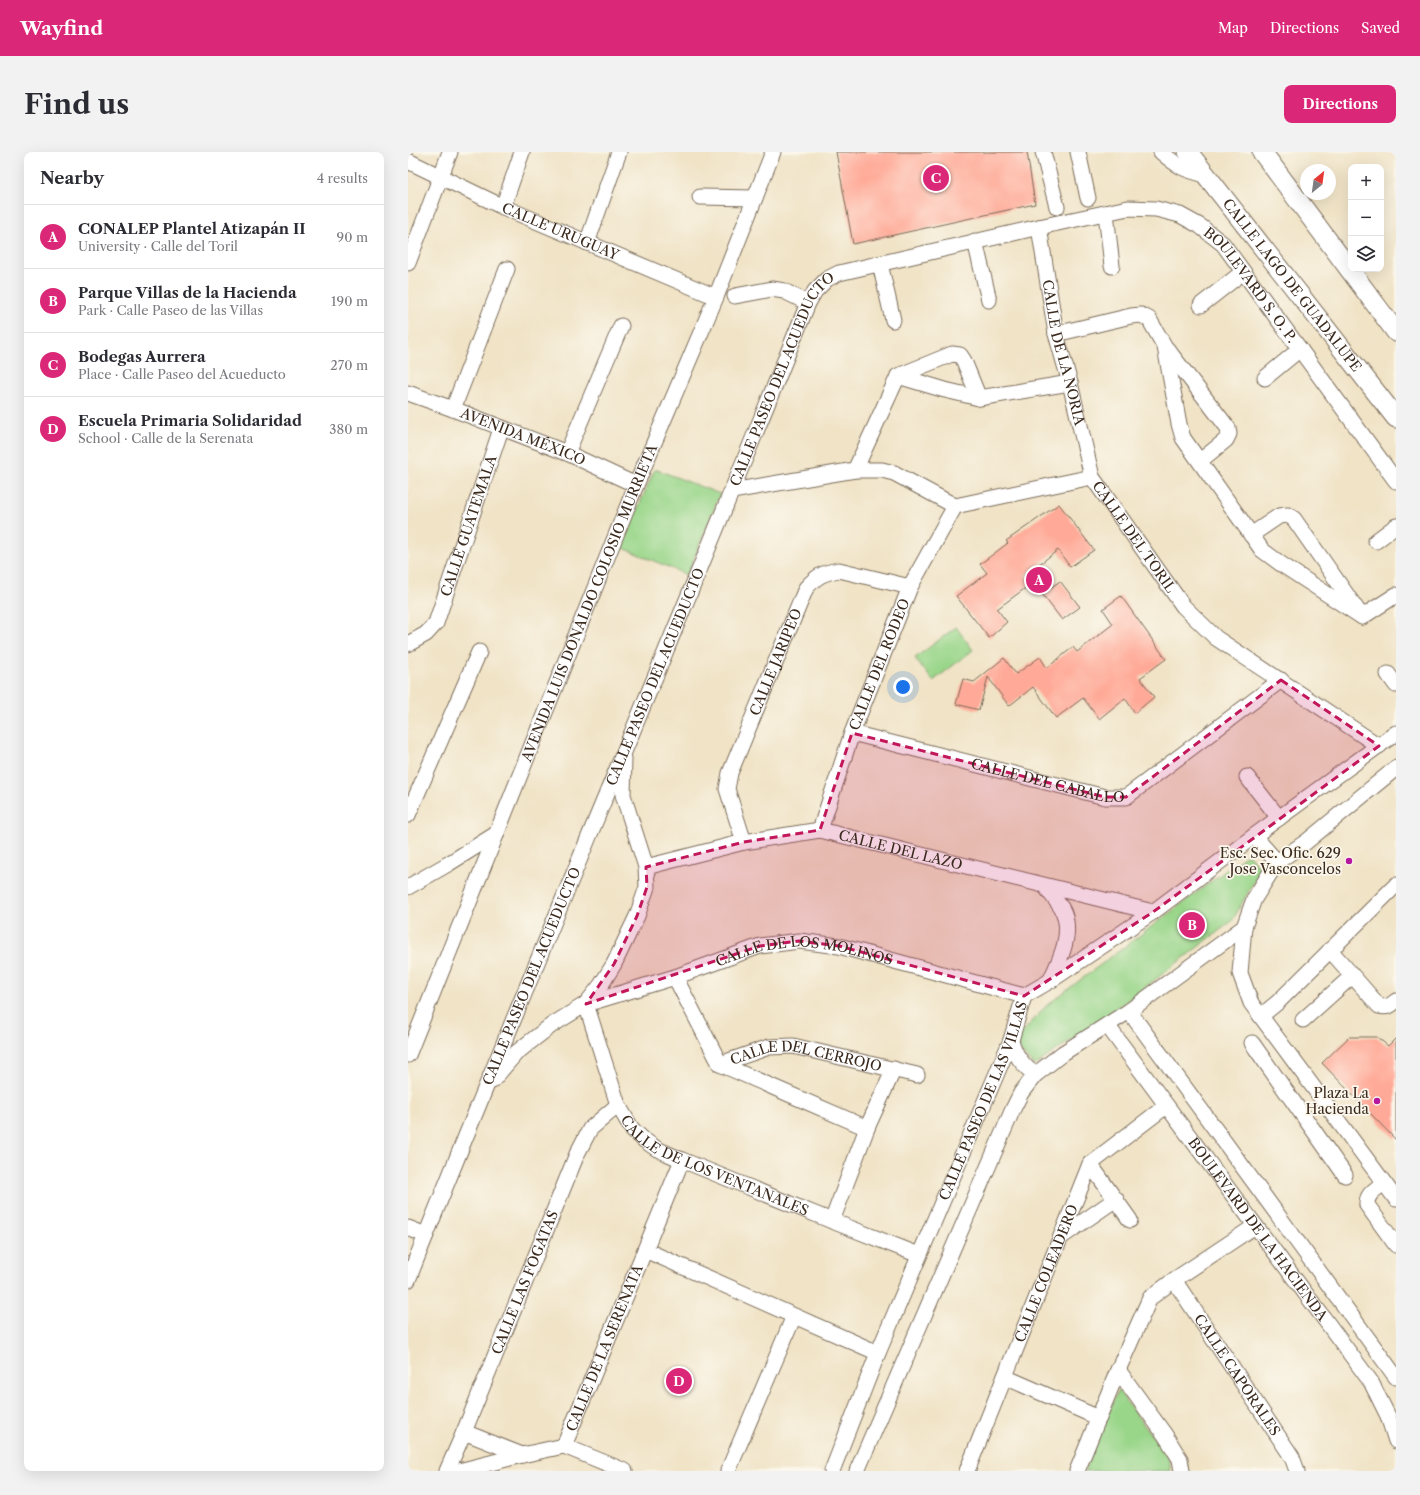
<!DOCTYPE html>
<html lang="en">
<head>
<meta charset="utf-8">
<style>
	:root { --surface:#fff; --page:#f2f2f3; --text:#2b2b33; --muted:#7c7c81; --line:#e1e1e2; --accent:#db2777 }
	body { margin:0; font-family:"Libre Caslon Text",serif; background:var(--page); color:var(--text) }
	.controls { position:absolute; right:12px; top:12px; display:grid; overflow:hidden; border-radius:8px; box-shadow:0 4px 16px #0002 }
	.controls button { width:36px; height:36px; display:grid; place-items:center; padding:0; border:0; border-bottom:1px solid var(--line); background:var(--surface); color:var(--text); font:20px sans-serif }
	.compass { position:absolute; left:892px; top:12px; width:36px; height:36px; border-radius:50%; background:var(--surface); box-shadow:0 4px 16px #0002; rotate:29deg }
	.you { position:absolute; left:495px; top:535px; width:14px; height:14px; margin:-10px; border:3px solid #fff; border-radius:50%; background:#1a73e8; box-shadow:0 0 0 6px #1a73e833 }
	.badge { display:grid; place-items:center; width:26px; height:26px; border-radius:50%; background:var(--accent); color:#fff; font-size:13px; font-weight:700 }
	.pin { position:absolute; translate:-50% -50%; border:2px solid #fff; box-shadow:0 1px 4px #0006 }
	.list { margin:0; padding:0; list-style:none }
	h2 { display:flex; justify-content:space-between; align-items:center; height:52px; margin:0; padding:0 16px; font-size:17px }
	h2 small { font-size:13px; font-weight:400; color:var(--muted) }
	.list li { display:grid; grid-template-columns:26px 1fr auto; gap:12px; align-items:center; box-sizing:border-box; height:64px; padding:0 16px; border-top:1px solid var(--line) }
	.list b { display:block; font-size:15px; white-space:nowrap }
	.list p { margin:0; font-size:13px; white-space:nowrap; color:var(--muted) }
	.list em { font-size:13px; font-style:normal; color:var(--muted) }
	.icon { flex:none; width:22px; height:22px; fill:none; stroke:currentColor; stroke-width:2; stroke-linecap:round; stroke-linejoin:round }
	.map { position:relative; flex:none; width:988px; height:1319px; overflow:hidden; border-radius:8px }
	header { display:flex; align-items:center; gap:24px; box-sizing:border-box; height:56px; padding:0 20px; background:var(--accent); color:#fff }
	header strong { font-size:19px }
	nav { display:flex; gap:22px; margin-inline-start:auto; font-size:14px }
	.intro { display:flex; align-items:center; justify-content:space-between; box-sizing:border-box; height:96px; padding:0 24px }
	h1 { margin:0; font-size:28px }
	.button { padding:10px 18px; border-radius:8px; background:var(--accent); color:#fff; font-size:14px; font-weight:700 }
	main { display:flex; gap:24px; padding:0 24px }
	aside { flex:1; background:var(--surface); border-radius:8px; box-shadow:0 4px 16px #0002 }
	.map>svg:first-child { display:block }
</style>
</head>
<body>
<header>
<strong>Wayfind</strong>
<nav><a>Map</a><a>Directions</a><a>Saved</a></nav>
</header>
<div class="intro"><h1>Find us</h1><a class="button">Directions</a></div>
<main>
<aside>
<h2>Nearby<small>4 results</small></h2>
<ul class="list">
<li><span class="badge">A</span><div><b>CONALEP Plantel Atizapán II</b><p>University · Calle del Toril</p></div><em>90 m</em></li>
<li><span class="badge">B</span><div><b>Parque Villas de la Hacienda</b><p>Park · Calle Paseo de las Villas</p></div><em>190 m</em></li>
<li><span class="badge">C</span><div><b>Bodegas Aurrera</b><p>Place · Calle Paseo del Acueducto</p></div><em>270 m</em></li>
<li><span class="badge">D</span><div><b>Escuela Primaria Solidaridad</b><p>School · Calle de la Serenata</p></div><em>380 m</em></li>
</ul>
</aside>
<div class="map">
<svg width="988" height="1319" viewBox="0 0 988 1319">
	<rect width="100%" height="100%" fill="#fbf7ec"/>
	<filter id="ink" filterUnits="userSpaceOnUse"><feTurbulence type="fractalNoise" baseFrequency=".025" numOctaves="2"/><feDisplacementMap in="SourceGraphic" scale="8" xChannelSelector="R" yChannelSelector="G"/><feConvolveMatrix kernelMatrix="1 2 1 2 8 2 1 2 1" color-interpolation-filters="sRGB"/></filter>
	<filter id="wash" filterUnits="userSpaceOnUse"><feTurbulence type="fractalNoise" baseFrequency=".012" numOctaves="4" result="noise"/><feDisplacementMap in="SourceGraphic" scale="16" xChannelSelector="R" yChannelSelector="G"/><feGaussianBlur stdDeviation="0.9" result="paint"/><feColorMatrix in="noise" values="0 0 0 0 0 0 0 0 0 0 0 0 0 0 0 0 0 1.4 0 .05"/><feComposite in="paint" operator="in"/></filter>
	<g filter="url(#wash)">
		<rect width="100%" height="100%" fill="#f0e3c6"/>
		<g fill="#9ad68a" stroke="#6a8054">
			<polygon points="247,317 312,342 279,423 213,395"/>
			<polygon points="548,475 565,498 525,529 507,506"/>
			<polygon points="840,702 853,717 824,769 727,843 626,914 610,896 612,883 639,853"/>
			<polygon points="710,1238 761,1307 763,1319 677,1319"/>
		</g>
		<g id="blocks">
			<g fill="#ffaa98">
				<polygon points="428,0 619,0 627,52 445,92"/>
				<polygon points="651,352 686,398 662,415 650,398 617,423 623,432 589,457 599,470 581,486 548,444 579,421 572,412 600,391 598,389"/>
				<polygon points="652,429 672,455 654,468 634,442"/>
				<polygon points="713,444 758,507 732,526 746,545 727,561 717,546 691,567 675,546 648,566 625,535 601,554 580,525 571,558 548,552 555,527 566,530 596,506 608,522 632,505 639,516 665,495 669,500 705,472 695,457"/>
				<polygon points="941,885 969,885 980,894 988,886 988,988 914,911"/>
			</g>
		</g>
	</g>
	<g filter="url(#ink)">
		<use href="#blocks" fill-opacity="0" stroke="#7a6b59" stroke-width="1"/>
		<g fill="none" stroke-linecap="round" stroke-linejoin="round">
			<g stroke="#7a6b59" stroke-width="17">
				<g id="minor">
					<polyline points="635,0 649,55"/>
					<polyline points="670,0 680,46"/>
					<path d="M753,0C770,15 777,18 798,23"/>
					<path id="s1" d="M0,9L95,55L308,145"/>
					<polyline points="292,45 347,46"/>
					<polyline points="95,55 114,0"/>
					<polyline points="698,61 704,114"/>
					<path id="s2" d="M631,75L648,182L662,231L684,325L775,454L808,486L971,594"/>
					<polyline points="567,89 581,148"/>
					<polyline points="179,91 211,0"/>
					<polyline points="0,111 42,0"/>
					<polyline points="472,112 485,168"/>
					<polyline points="327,144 364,137 376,139 400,151"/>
					<polyline points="793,153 835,120"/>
					<polyline points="648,182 723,164 733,163 741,167 757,195 771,272 775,286 854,398 873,412 954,465"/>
					<polyline points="759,197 820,276 821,282 818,288 792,309"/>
					<polyline points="490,224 537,238 571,246 662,231"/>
					<polyline points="857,226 892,197"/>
					<path id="s3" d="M0,241L45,257L159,301L228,333"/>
					<polyline points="45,257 99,117"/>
					<polyline points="159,301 213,174"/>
					<polyline points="447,318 490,224 544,202 552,203 556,209 571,246"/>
					<polyline points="324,339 447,318 474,318 486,321 547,354 684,325"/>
					<polyline points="843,383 871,364 880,363 886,367 950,459"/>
					<polyline points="968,389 988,374"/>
					<polyline points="954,465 988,443"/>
					<path id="s4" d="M0,492L18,482L28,471L93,277"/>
					<polyline points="980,522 988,533"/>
					<path id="s5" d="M444,581L697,645H718L873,528"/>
					<polyline points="839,625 871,666"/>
					<polyline points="0,663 71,500"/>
					<path id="s6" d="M412,678L444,581L502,435L547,354"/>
					<polyline points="846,684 869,710"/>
					<path id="s7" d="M336,690L319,637L322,621L398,436C409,424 414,421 431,418L502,435"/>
					<path id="s8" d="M238,715L336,690L412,678L745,760"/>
					<path d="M637,734C642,741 649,749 654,757C666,780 652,808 642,829"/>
					<polyline points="0,735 40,712 88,682"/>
					<polyline points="836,775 832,821 843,851 988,1047"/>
					<path d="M922,798L971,854C979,856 982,854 988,849"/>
					<polyline points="267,825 312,912 459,976"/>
					<path id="s9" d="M178,852L210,953L224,977L236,988L249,997L274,1008L424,1069L511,1103"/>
					<polyline points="178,852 193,833 206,812 229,764 239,735 238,715 215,643 216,606"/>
					<polyline points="721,859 988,1225"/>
					<polyline points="853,864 870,850 988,733"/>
					<polyline points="895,868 944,824"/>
					<path id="s10" d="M699,873L963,1230L980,1264L988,1289"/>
					<path d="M603,888C607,904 615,913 627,923"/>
					<polyline points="844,891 937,1023"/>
					<path id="s11" d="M0,903L228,333L308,145L365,0"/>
					<path id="s12" d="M312,912L361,895L385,894L509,923"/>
					<path id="s13" d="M84,929L108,901L127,886L144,873L178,852L267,825L352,794L391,789L431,794L616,844"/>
					<polyline points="682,1012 722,1068"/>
					<path d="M976,1031C968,1037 958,1042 959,1053L988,1093"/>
					<polyline points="424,1069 459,976 486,917"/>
					<polyline points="0,1076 18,1083"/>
					<polyline points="653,1085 708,1047"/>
					<polyline points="237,1098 470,1201"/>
					<path id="s14" d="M0,1128C130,801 269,478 400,151L407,139L419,127L431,121L631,75L720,56L748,57L772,63L792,74L815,92L988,329"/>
					<path id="s15" d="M766,1128L884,1305L889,1319"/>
					<polyline points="710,1218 757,1283 772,1307 774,1319"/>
					<polyline points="597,1225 691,1266"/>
					<polyline points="56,1280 114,1303"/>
					<path id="s16" d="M156,1294L274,1008"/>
					<polyline points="156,1294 217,1319"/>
					<path id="s17" d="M39,1319L56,1280L169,1002L182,977L210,953"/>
					<polyline points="51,1319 114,1303 156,1294"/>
					<polyline points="320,1319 386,1164"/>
					<path id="s18" d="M424,1319L470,1201L603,888L616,844L642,829L745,760L846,684L988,581"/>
					<polyline points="449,1319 605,957 613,941 627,923 655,901 721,859 836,775 846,747 869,710 898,690 988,616"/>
					<path id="s19" d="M559,1319L682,1012L758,954"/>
					<polyline points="669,1319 710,1218 742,1146 766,1128 847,1074"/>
				</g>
			</g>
			<g stroke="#7a6b59" stroke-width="21">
				<g id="major">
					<path id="s20" d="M780,0L988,266"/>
					<polyline points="854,0 988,180"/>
				</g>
			</g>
			<use href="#minor" stroke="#fff" stroke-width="15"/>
			<use href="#major" stroke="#fff" stroke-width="19"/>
		</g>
	</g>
	<path fill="#c2185b" fill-opacity="0.2" stroke="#c2185b" stroke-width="3" stroke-dasharray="8 5" stroke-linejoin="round" d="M873,528L971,594L745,760L616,844L431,794L391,789L352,794L178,852L206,812L229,764L239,735L238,715L336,690L412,678L444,581L697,645H718Z"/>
	<g fill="#b5179e" stroke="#fbf7ec" stroke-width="1.5">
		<circle cx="941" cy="709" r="4"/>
		<circle cx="969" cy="949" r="4"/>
	</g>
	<g text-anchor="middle" stroke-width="3.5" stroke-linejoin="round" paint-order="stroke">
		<g font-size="14" fill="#3b2a1e" stroke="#fbf7ec">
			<text dy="5" stroke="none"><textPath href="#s1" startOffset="168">CALLE URUGUAY</textPath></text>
			<text dy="5" stroke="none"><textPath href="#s20" startOffset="169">CALLE LAGO DE GUADALUPE</textPath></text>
			<text dy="5" stroke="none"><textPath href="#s14" startOffset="1550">BOULEVARD S. O. P.</textPath></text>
			<text dy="5" stroke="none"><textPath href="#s2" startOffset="128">CALLE DE LA NORIA</textPath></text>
			<text dy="5" stroke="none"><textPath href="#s14" startOffset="976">CALLE PASEO DEL ACUEDUCTO</textPath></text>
			<text dy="5" stroke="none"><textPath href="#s3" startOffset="123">AVENIDA MÉXICO</textPath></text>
			<text dy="5" stroke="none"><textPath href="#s4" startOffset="138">CALLE GUATEMALA</textPath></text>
			<text dy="5" stroke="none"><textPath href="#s2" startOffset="329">CALLE DEL TORIL</textPath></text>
			<text dy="5" stroke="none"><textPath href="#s11" startOffset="487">AVENIDA LUIS DONALDO COLOSIO MURRIETA</textPath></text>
			<text dy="5" stroke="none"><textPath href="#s7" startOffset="192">CALLE JARIPEO</textPath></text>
			<text dy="5" stroke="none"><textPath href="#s6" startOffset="176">CALLE DEL RODEO</textPath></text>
			<text dy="5" stroke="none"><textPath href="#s14" startOffset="652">CALLE PASEO DEL ACUEDUCTO</textPath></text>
			<text dy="5" stroke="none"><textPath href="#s5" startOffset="202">CALLE DEL CABALLO</textPath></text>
			<text dy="5" stroke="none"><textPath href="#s8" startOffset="261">CALLE DEL LAZO</textPath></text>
			<text dy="5" stroke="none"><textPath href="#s13" startOffset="350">CALLE DE LOS MOLINOS</textPath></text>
			<text dy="5" stroke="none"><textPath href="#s14" startOffset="328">CALLE PASEO DEL ACUEDUCTO</textPath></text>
			<text dy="5" stroke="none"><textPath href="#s12" startOffset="89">CALLE DEL CERROJO</textPath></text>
			<text dy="5" stroke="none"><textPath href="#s18" startOffset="400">CALLE PASEO DE LAS VILLAS</textPath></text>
			<text dy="5" stroke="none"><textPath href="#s9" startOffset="224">CALLE DE LOS VENTANALES</textPath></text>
			<text dy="5" stroke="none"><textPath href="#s10" startOffset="254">BOULEVARD DE LA HACIENDA</textPath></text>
			<text dy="5" stroke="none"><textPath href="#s19" startOffset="213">CALLE COLEADERO</textPath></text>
			<text dy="5" stroke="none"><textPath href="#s17" startOffset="204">CALLE LAS FOGATAS</textPath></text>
			<text dy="5" stroke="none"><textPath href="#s16" startOffset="106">CALLE DE LA SERENATA</textPath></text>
			<text dy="5" stroke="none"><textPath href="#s15" startOffset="114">CALLE CAPORALES</textPath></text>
		</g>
		<g font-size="14" fill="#3b2a1e" stroke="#fbf7ec" text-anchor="end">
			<text x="933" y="706">Esc. Sec. Ofic. 629<tspan x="933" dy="16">Jose Vasconcelos</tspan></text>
			<text x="961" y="946">Plaza La<tspan x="961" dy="16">Hacienda</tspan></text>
		</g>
	</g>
</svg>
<div class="controls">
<button>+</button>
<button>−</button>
<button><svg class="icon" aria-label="layers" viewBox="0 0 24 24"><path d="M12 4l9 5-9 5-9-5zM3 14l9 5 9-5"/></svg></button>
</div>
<svg class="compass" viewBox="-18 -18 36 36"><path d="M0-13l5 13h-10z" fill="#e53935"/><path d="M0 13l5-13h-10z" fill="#7c7c81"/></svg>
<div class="you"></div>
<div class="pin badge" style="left:631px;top:428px">A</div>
<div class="pin badge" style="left:784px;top:773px">B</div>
<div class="pin badge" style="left:528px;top:26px">C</div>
<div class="pin badge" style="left:271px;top:1229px">D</div>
</div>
</main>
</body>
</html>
